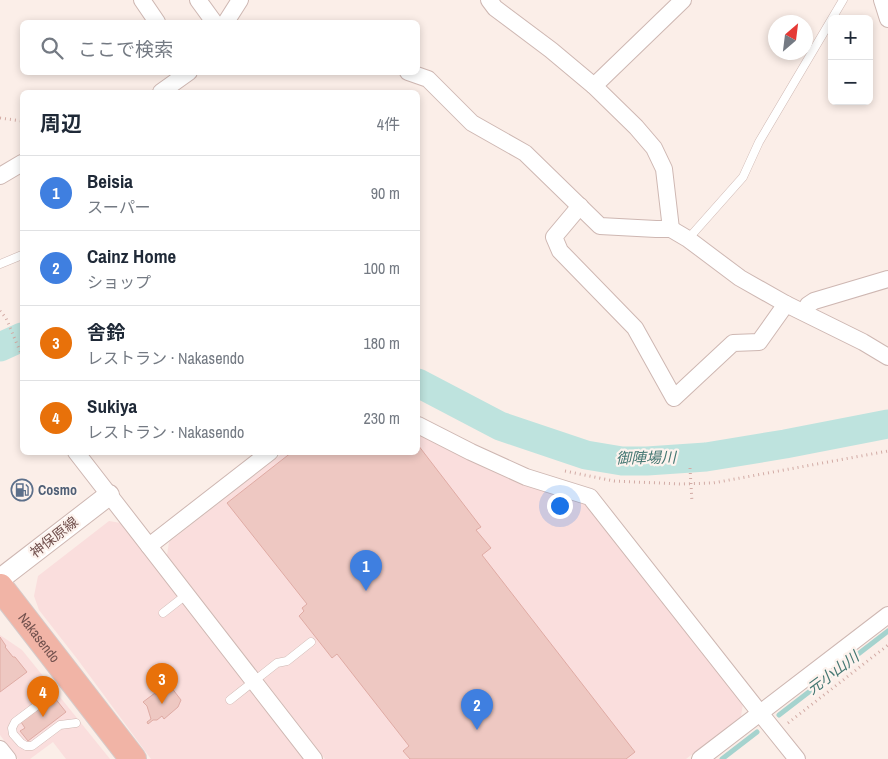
<!DOCTYPE html>
<html lang="ja">
<head>
<meta charset="utf-8">
<style>
	:root { --surface:#fff; --page:#f6f6f7; --text:#1f2937; --muted:#747a83; --line:#e0e1e3; --accent:#d9595e }
	body { margin:0; font-family:"Archivo Narrow","Noto Sans JP",sans-serif; background:var(--page); color:var(--text) }
	.controls { position:absolute; right:15px; top:15px; display:grid; overflow:hidden; border-radius:8px; box-shadow:0 2px 8px #0003 }
	.controls button { width:45px; height:45px; display:grid; place-items:center; padding:0; border:0; border-bottom:1px solid var(--line); background:var(--surface); color:var(--text); font:25px sans-serif }
	.compass { position:absolute; left:768px; top:15px; width:45px; height:45px; border-radius:50%; background:var(--surface); box-shadow:0 2px 8px #0003; rotate:28deg }
	.you { position:absolute; left:559px; top:505px; width:18px; height:18px; margin:-12px; border:4px solid #fff; border-radius:50%; background:#1a73e8; box-shadow:0 0 0 8px #1a73e833 }
	.badge { display:grid; place-items:center; width:32px; height:32px; border-radius:50%; background:var(--accent); color:#fff; font-size:16px; font-weight:700 }
	.pin { position:absolute; translate:-50% -41px; filter:drop-shadow(0 1px 2px #0008) }
	.pin::after { content:''; position:absolute; top:26px; width:18px; height:15px; background:inherit; clip-path:polygon(0 0,100% 0,50% 100%) }
	.list { margin:0; padding:0; list-style:none }
	h2 { display:flex; justify-content:space-between; align-items:center; height:65px; margin:0; padding:0 20px; font-size:21px }
	h2 small { font-size:16px; font-weight:400; color:var(--muted) }
	.list li { display:grid; grid-template-columns:32px 1fr auto; gap:15px; align-items:center; box-sizing:border-box; height:75px; padding:0 20px; border-top:1px solid var(--line) }
	.list b { display:block; font-size:19px; white-space:nowrap }
	.list p { margin:0; font-size:16px; white-space:nowrap; color:var(--muted) }
	.list em { font-size:16px; font-style:normal; color:var(--muted) }
	.icon { flex:none; width:28px; height:28px; fill:none; stroke:currentColor; stroke-width:2; stroke-linecap:round; stroke-linejoin:round }
	.map { position:relative; flex:none; width:888px; height:759px; overflow:hidden }
	.search { position:absolute; background:var(--surface); box-shadow:0 2px 8px #0003; left:20px; top:20px; width:400px; height:55px; display:flex; align-items:center; gap:12px; box-sizing:border-box; padding:0 18px; border-radius:8px; color:var(--muted); font-size:19px }
	.panel { position:absolute; background:var(--surface); box-shadow:0 2px 8px #0003; left:20px; top:90px; width:400px; height:365px; border-radius:8px }
	.map>svg:first-child { display:block }
</style>
</head>
<body>
<div class="map">
<svg width="888" height="759" viewBox="0 0 888 759">
	<rect width="100%" height="100%" fill="#fbeee8"/>
	<g fill="#fadedd">
		<polygon points="418,433 588,503 743,703 741,717 686,759 325,759 167,555 169,542 283,453 418,452"/>
		<polygon points="109,521 121,523 304,759 151,759 78,660 39,610 34,596 38,576"/>
		<polygon points="0,635 22,650 110,759 66,759 53,742 30,759 18,759 0,735"/>
	</g>
	<g fill="none" stroke-linecap="round" stroke-linejoin="round">
		<g stroke="#a5d3ce" stroke-width="5">
			<polyline points="779,715 888,631"/>
			<polyline points="722,759 757,732"/>
		</g>
		<g stroke="#bee3de" stroke-width="29">
			<polyline points="0,347 22,337"/>
			<polyline points="418,383 500,426 586,455 622,461 647,461 706,457 785,444 888,424"/>
		</g>
	</g>
	<g fill="#eec8c2" stroke="#dfaba4">
		<polygon points="418,445 481,527 476,530 491,548 482,555 635,752 626,759 410,759 403,751 409,746 337,654 332,658 299,616 304,611 302,608 307,604 227,503 292,452 418,452"/>
		<polygon points="0,637 6,646 5,647 13,657 15,657 27,672 0,692"/>
		<polygon points="168,686 170,688 171,687 181,700 178,707 164,719 162,716 157,720 153,720 148,724 147,722 151,719 147,706 143,702 155,693 156,695"/>
		<polygon points="54,697 66,712 28,741 20,731 25,728 21,722"/>
	</g>
	<g fill="none" stroke-linecap="round" stroke-linejoin="round">
		<g stroke="#ceb7b2" stroke-width="9">
			<g id="service">
				<polyline points="688,239 743,177 759,142 843,0"/>
				<polyline points="0,264 22,255"/>
				<polyline points="163,613 186,595"/>
				<polyline points="45,686 39,704 15,722 12,728 13,734 21,743 26,746 32,746 60,725 76,723"/>
				<polyline points="230,700 277,663 287,661 311,642"/>
			</g>
		</g>
		<g stroke="#ceb7b2" stroke-width="18">
			<g id="minor">
				<polyline points="142,0 157,22"/>
				<polyline points="198,0 214,22"/>
				<polyline points="489,0 495,8 551,50 594,86 636,127 654,148 664,169 671,229"/>
				<polyline points="882,0 888,19"/>
				<polyline points="226,22 240,0"/>
				<polyline points="408,72 428,79 472,123 525,153 600,226 656,229 671,229 688,239 740,278 786,304 863,342 888,357"/>
				<polyline points="594,86 683,0"/>
				<polyline points="161,92 189,72"/>
				<polyline points="0,176 22,163"/>
				<polyline points="580,206 554,237 560,251 635,328 674,398 733,343 759,342 786,304"/>
				<polyline points="804,312 808,305 814,301 888,279"/>
				<polyline points="418,425 471,452 526,477 590,497 760,713 797,759"/>
				<polyline points="76,452 314,759"/>
				<polyline points="149,546 270,452"/>
				<polyline points="0,749 8,759"/>
				<polyline points="700,759 888,615"/>
			</g>
		</g>
		<g stroke="#ceb7b2" stroke-width="22">
			<polyline id="tertiary" points="0,579 109,495"/>
		</g>
		<g stroke="#d5cbca" stroke-width="28">
			<g id="trunk">
				<path id="s1" d="M0,587L133,759"/>
			</g>
		</g>
		<g stroke="#d2aba5" stroke-width="3" stroke-dasharray="1 4" stroke-linecap="butt">
			<polyline points="0,118 22,121"/>
			<polyline points="0,311 6,318 22,356"/>
			<polyline points="690,468 692,502"/>
			<polyline points="565,471 614,481 680,484 713,483 888,451"/>
			<polyline points="788,723 888,645"/>
		</g>
		<use href="#service" stroke="#fff" stroke-width="8"/>
		<use href="#minor" stroke="#fff" stroke-width="16"/>
		<use href="#tertiary" stroke="#fff" stroke-width="20"/>
		<use href="#trunk" stroke="#f1b4a6" stroke-width="26"/>
	</g>
	<defs>
		<g id="fuel-ring" transform="scale(1.125)"><circle r="9.5" fill="#fdf3ee" stroke="#5c6f8a" stroke-width="1.5"/><path d="M-5.5-6h7V0h2V4h1.3V-2.5L3-4.5l.8-.8L6-3V5H2.5V1h-1V6h-7ZM-4.2-4.7v3.2H.2V-4.7Z" fill="#5c6f8a"/></g>
	</defs>
	<g fill-rule="evenodd">
		<use href="#fuel-ring" x="22" y="490"/>
	</g>
	<g text-anchor="middle" stroke-width="4.5" stroke-linejoin="round" paint-order="stroke">
		<g font-size="14" font-weight="bold" fill="#4e5e75" stroke="#fdf3ee" text-anchor="start">
			<text x="38" y="495">Cosmo</text>
		</g>
		<g font-size="14" fill="#72514e" stroke="#fdf3ee">
			<text transform="translate(54 537) rotate(-38)" y="5">神保原線</text>
			<text dy="5" stroke="none"><textPath href="#s1" startOffset="64">Nakasendo</textPath></text>
		</g>
		<g font-size="15" font-style="italic" fill="#437671" stroke="#fdf3ee">
			<text transform="translate(646 458) rotate(-1)" y="5">御陣場川</text>
			<text transform="translate(833 673) rotate(-37)" y="5">元小山川</text>
		</g>
	</g>
</svg>
<div class="controls">
<button>+</button>
<button>−</button>
</div>
<svg class="compass" viewBox="-18 -18 36 36"><path d="M0-13l5 13h-10z" fill="#e53935"/><path d="M0 13l5-13h-10z" fill="#747a83"/></svg>
<div class="you"></div>
<div class="pin badge" style="left:366px;top:591px;background:#3f7fe0">1</div>
<div class="pin badge" style="left:477px;top:730px;background:#3f7fe0">2</div>
<div class="pin badge" style="left:162px;top:704px;background:#e8710a">3</div>
<div class="pin badge" style="left:43px;top:717px;background:#e8710a">4</div>
<div class="search"><svg class="icon" aria-label="search" viewBox="0 0 24 24"><circle cx="10" cy="10" r="6"/><path d="M15 15l6 6"/></svg>ここで検索</div>
<section class="panel">
<h2>周辺<small>4件</small></h2>
<ul class="list">
<li><span class="badge" style="background:#3f7fe0">1</span><div><b>Beisia</b><p>スーパー</p></div><em>90 m</em></li>
<li><span class="badge" style="background:#3f7fe0">2</span><div><b>Cainz Home</b><p>ショップ</p></div><em>100 m</em></li>
<li><span class="badge" style="background:#e8710a">3</span><div><b>舎鈴</b><p>レストラン · Nakasendo</p></div><em>180 m</em></li>
<li><span class="badge" style="background:#e8710a">4</span><div><b>Sukiya</b><p>レストラン · Nakasendo</p></div><em>230 m</em></li>
</ul>
</section>
</div>
</body>
</html>
